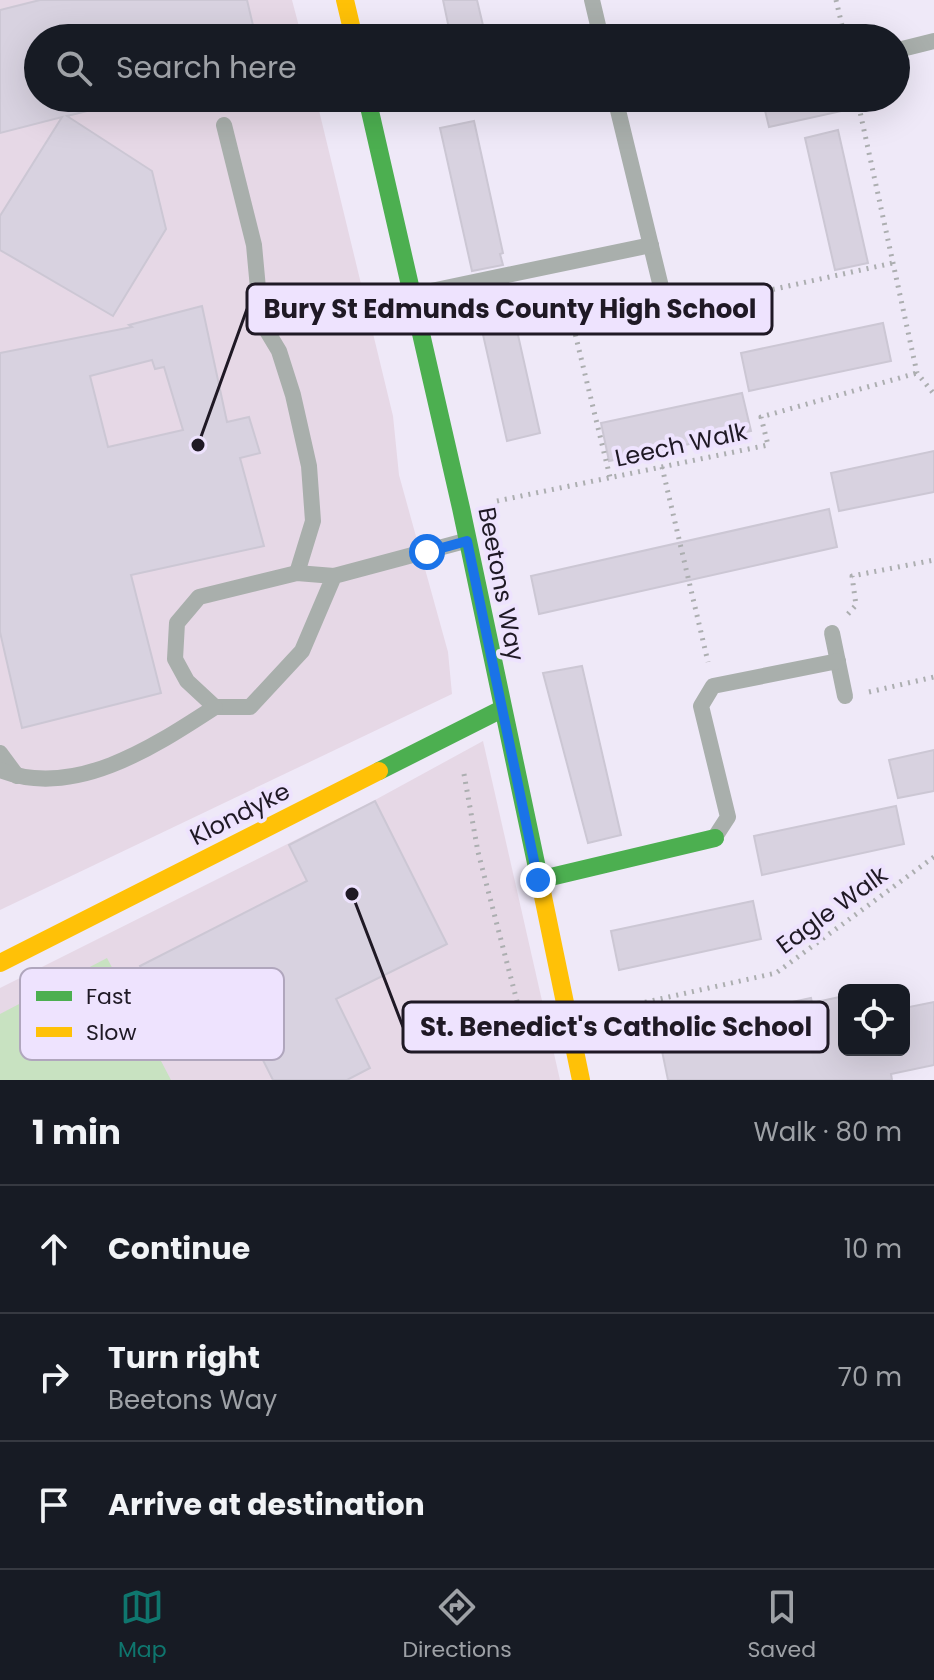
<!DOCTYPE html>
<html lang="en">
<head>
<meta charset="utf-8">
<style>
	:root { --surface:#171b24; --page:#20242c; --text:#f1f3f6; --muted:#9ea1a6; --line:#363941; --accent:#0f766e }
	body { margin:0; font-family:Poppins,sans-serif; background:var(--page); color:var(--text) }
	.controls { position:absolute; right:24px; bottom:24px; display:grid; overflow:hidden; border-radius:12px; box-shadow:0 8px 32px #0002 }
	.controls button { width:72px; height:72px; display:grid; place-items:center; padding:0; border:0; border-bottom:2px solid var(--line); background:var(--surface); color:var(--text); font:40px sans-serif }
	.stop { position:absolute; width:24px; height:24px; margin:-18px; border:6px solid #1a73e8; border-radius:50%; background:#fff }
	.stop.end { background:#1a73e8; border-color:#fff; box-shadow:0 2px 8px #0008 }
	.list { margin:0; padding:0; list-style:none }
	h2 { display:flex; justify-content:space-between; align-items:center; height:104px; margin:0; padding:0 32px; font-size:34px }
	h2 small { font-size:26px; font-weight:400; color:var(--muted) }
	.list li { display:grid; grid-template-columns:52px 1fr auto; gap:24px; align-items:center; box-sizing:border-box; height:128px; padding:0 32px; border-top:2px solid var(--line) }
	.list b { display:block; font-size:30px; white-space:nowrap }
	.list p { margin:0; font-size:26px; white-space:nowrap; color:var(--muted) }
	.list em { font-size:26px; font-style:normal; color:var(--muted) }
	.icon { flex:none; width:44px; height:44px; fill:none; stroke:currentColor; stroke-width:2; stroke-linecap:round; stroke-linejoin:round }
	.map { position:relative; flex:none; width:934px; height:1080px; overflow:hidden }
	.search { position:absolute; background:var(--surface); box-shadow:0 8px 32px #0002; left:24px; right:24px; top:24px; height:88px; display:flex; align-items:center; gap:20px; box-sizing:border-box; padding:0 28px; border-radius:44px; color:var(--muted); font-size:30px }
	.sheet { height:488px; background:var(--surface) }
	nav { display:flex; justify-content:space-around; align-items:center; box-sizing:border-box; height:112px; border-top:2px solid var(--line); background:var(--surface); font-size:22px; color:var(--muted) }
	nav a { display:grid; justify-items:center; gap:4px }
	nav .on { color:var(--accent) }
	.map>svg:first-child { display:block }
</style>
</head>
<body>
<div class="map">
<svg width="934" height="1080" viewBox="0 0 934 1080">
	<rect width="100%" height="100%" fill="#efe9f8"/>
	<g fill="#e6d8e6">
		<polygon points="0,0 292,0 302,38 38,38 38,98 316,98 393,416 399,475 448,652 452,694 0,910"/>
		<polygon points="483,741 560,1080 0,1080 0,988 375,800"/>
	</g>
	<polygon fill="#c8e2c1" points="107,958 171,1080 0,1080 0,1014"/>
	<g fill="#d8d2e0" stroke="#ccc7d4" stroke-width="2" fill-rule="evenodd">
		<polygon points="40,0 247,0 256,38 38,38 38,98 98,98 99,108 67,116 152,171 166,229 113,316 0,250 0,216 62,117 0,133 0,10"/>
		<polygon points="443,0 477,0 486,38 451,38"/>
		<polygon points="762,98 845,98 846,110 769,127"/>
		<polygon points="474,121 503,253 500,254 503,265 472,271 440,128"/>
		<polygon points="838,130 868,263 835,270 805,138"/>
		<polygon points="507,286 540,433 507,441 477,308 480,307 477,293"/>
		<path d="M202,306L227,422L249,417L260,453L240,458L264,546L131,575L161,693L22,728L0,632V353L132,327L129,325ZM152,360L155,369L164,367L183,430L108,447L90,376Z"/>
		<polygon points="883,323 891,361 749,391 741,353"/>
		<polygon points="742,393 751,431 609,461 601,423"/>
		<polygon points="934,451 934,492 839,511 831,473"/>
		<polygon points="829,509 837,547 539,614 531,576"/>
		<polygon points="582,666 621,835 588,843 543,673"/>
		<polygon points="934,750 934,791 898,798 889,760"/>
		<polygon points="375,801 447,944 336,999 370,1068 347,1080 273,1080 223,981 185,1001 182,995 160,1006 140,966 307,881 289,845"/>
		<polygon points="896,806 904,844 762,875 754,836"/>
		<polygon points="753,901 761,939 619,970 611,931"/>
		<polygon points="844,996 844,1050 904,1050 904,1008 934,1002 934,1065 891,1074 892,1080 668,1080 662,1051 717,1039 713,1019 811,998 812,1003"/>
	</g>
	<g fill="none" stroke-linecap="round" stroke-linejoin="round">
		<g stroke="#acaeb0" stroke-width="5" stroke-dasharray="2 6" stroke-linecap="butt">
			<polyline points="836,0 845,38"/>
			<polyline points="857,98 917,373 934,394"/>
			<polyline points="564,288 610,477"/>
			<polyline points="679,310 893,263"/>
			<polyline points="662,467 708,662"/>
			<polyline points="497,501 768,445 761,417 917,373"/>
			<polyline points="848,614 856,605 852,576 934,560"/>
			<polyline points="869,692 934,677"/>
			<polyline points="464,774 478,852 518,1005"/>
			<polyline points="606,1011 776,973 934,857"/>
		</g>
		<g stroke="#a9afac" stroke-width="16">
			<polyline points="592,0 601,38"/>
			<polyline points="902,49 934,41"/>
			<polyline points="615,98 662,291"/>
			<polyline points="224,125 254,245 261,321 279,351 293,395 309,466 313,521 297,573"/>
			<polyline points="412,295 651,245"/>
			<polyline points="334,576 302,651 250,707 215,707 187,681 175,659 177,623 199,597 297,573 334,576 465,541"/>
			<polyline points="832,633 845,696"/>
			<polyline points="0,753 17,776"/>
			<path d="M0,770C74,800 155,746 215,707"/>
			<polyline points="715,837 728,817 701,706 713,686 838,661"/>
		</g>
		<g stroke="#4caf50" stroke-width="18">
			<polyline points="367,98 461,508 540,882"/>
			<polyline points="379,771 502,709"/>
			<polyline points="538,880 715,838"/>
		</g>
		<g stroke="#ffc107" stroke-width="18">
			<polyline points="345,0 354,38"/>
			<polyline points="540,882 581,1080"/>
			<polyline points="0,963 379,771"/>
		</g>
	</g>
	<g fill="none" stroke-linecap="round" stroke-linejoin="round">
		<polyline stroke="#1a73e8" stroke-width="10" points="427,552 467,541 538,880"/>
	</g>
	<g text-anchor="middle" stroke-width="8" stroke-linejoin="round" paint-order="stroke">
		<g font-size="24" fill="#1f1925" stroke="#eee3fe">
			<text transform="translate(681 445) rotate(-12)" y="8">Leech Walk</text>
			<text transform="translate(501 584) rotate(79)" y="8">Beetons Way</text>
			<text transform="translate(240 814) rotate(-27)" y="8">Klondyke</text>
			<text transform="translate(832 910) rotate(-36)" y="8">Eagle Walk</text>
		</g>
	</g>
	<rect x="20" y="968" width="264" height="92" rx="12" fill="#eee3fe" stroke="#b0a6bd" stroke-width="2"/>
	<rect x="36" y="991" width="36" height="10" fill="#4caf50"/>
	<rect x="36" y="1027" width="36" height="10" fill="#ffc107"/>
	<g font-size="22" fill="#1f1925">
		<text x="86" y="1004">Fast</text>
		<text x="86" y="1040">Slow</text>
	</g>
	<path fill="none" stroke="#1f1925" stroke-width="3" d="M198 445L247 309M352 894L403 1027"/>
	<g fill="#1f1925" stroke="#eee3fe" stroke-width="3">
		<circle cx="198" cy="445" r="8"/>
		<circle cx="352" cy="894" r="8"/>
	</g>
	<g fill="#eee3fe" stroke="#1f1925" stroke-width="3">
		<rect x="247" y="284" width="525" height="50" rx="8"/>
		<rect x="403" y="1002" width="425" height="50" rx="8"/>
	</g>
	<g font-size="26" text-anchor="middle" font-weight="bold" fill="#1f1925">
		<text x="510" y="318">Bury St Edmunds County High School</text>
		<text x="616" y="1036">St. Benedict's Catholic School</text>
	</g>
</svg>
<div class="controls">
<button><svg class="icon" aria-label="locate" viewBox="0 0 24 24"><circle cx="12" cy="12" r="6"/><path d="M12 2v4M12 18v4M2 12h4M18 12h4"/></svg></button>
</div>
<div class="stop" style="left:427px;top:552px"></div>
<div class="stop end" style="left:538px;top:880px"></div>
<div class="search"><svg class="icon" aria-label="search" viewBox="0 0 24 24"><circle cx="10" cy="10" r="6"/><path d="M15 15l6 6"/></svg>Search here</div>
</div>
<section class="sheet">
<h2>1 min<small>Walk · 80 m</small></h2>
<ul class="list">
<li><svg class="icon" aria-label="ahead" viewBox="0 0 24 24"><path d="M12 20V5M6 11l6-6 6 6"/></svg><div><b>Continue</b></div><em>10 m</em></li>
<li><svg class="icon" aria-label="right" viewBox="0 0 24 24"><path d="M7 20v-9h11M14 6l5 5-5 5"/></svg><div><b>Turn right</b><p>Beetons Way</p></div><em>70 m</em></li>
<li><svg class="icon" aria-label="arrive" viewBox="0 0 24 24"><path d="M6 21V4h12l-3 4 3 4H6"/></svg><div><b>Arrive at destination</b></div></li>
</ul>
</section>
<nav>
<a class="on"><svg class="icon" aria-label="map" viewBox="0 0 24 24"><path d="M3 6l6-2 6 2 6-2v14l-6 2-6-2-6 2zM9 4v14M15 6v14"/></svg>Map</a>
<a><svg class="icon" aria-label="directions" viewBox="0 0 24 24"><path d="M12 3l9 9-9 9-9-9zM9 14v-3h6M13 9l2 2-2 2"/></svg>Directions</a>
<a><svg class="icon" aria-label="saved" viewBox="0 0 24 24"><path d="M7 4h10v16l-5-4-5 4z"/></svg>Saved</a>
</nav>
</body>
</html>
